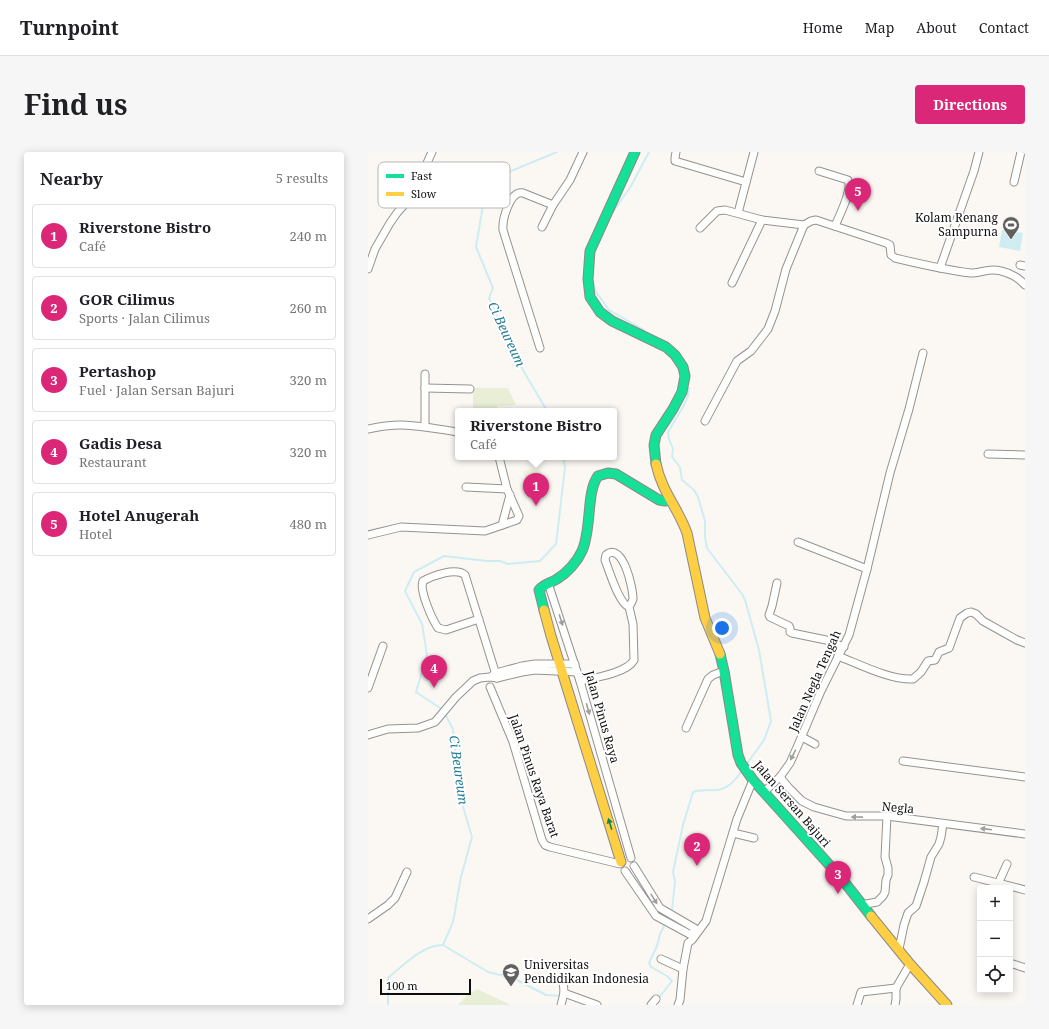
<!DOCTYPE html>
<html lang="en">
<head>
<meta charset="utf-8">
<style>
	:root { --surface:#fff; --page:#f6f6f6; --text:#202124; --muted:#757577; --line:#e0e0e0; --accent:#db2777 }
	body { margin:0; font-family:"Noto Serif",serif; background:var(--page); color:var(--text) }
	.controls { position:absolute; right:12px; bottom:12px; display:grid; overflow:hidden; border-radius:4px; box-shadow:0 2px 10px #0003 }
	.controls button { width:36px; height:36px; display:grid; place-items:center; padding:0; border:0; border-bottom:1px solid var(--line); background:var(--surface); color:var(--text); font:20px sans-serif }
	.scale { position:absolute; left:12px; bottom:10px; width:91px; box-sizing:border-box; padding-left:4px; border:2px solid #0e0e0e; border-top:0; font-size:11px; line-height:14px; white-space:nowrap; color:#0e0e0e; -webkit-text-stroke:3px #fff; paint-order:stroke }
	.you { position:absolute; left:354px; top:476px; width:14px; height:14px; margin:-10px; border:3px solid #fff; border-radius:50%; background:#1a73e8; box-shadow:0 0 0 6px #1a73e833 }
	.badge { display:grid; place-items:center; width:26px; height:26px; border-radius:50%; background:var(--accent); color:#fff; font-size:13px; font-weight:700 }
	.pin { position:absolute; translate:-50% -33px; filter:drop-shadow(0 1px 2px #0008) }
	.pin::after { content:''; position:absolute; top:21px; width:14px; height:12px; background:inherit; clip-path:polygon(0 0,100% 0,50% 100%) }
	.popup { position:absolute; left:87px; top:256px; width:162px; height:52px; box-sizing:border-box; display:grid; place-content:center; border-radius:4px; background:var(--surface); filter:drop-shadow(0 1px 3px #0005); font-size:13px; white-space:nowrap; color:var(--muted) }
	.popup b { font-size:15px; color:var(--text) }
	.popup::after { content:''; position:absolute; left:50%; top:100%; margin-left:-8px; border:8px solid transparent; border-top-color:var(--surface) }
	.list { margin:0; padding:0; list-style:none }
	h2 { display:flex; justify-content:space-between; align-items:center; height:52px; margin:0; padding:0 16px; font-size:17px }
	h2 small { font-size:13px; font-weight:400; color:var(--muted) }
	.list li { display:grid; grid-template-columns:26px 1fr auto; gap:12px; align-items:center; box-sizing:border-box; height:64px; margin:0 8px 8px; padding:0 8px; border:1px solid var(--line); border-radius:4px }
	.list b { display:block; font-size:15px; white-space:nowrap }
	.list p { margin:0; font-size:13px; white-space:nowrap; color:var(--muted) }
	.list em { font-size:13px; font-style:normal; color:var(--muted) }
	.icon { flex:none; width:22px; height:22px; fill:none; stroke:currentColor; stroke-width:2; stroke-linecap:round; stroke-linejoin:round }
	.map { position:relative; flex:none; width:657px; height:853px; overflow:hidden; border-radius:4px }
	header { display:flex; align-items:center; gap:24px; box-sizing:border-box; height:56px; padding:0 20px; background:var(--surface); border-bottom:1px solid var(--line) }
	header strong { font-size:19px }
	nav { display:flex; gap:22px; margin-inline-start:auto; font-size:14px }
	.intro { display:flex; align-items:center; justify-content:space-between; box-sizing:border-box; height:96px; padding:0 24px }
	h1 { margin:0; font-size:28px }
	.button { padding:10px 18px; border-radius:4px; background:var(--accent); color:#fff; font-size:14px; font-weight:700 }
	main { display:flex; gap:24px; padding:0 24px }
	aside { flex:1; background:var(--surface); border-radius:4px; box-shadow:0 2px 10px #0003 }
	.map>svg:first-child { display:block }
</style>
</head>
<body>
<header>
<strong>Turnpoint</strong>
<nav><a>Home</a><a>Map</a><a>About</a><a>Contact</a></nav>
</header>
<div class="intro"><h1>Find us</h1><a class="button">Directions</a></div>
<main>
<aside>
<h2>Nearby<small>5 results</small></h2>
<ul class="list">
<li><span class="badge">1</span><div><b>Riverstone Bistro</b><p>Café</p></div><em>240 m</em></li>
<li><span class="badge">2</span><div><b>GOR Cilimus</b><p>Sports · Jalan Cilimus</p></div><em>260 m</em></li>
<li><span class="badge">3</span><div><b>Pertashop</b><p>Fuel · Jalan Sersan Bajuri</p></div><em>320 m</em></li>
<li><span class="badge">4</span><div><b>Gadis Desa</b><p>Restaurant</p></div><em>320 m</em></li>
<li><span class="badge">5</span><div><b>Hotel Anugerah</b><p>Hotel</p></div><em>480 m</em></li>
</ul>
</aside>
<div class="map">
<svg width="657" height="853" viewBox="0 0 657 853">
	<rect width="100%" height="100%" fill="#fbf8f4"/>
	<g fill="#e9eed6">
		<polygon points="105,236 140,236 148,253 129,254 129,259 105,259"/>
		<polygon points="109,837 143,853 90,853 99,843"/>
	</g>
	<polygon fill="#f2f2df" points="171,314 180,343 164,347 155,319"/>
	<polygon fill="#ceedf2" points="634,78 655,81 652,99 631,95"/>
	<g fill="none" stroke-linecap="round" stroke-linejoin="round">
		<g stroke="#ceedf2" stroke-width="2">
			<polyline points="245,60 263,34 281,0"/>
			<polyline points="224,126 228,140 241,158 276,178"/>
			<polyline points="321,236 320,244 315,255 300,280 301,287 305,297 304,305 312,315 314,328 326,338 330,345 337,369 337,385 339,396 374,442 377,448 391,498 403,569 396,588 378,613"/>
			<polyline points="179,259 155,218 121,146 125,136 108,95 115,53 143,19 189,0"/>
			<polyline points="75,558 48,540 59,503 54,472 37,439 46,420 76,404 119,409 132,409 140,412 172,409 188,392 197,316 195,305"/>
			<path d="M304,758L307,729L305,720L315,673L325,640C332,637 339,639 347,638C359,638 368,628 374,618"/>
			<polyline points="75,793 120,820 145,826 178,843 194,844"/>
			<polyline points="290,847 304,829 299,824 283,815 281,811 289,794 292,782 296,774"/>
			<path d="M20,853V826C36,813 54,793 75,793L85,770L93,725L104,685L91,641L85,577L77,562"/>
		</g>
		<g stroke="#959392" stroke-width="9">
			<g id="street">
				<polyline points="308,0 307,6 307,9 378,30"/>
				<path d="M451,19L480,28C485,38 471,64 467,74"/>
				<polyline points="646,30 653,0"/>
				<polyline points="370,61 386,0"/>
				<polyline points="174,75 185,53"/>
				<path d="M332,76L349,59L357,58L394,68L436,73L443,69L448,68L518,91L522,93L523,103L527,106C552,112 577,118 603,121C614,122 619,115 633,119C642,121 651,126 657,133"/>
				<polyline points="652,113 657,114"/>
				<polyline points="572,116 606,19 611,0"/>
				<polyline points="0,117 7,97 22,71 29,61 44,44 64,0"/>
				<polyline points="364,131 394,68"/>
				<path d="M172,196L135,78C134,68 142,38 155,41L185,53L202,28L215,0"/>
				<polyline points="57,222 57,274"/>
				<polyline points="57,236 102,237"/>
				<polyline points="337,269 369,209 383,199 400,177 407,159 418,117 436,73"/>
				<path d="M0,277C36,269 55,275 90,280"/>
				<polyline points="620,302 657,303"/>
				<polyline points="98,335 139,337"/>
				<polyline points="134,373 142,343"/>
				<polyline points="0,383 33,375 117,379 149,368 151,364 139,337 131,305"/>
				<polyline points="430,390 499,417"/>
				<polyline points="180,431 212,529 263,706"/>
				<polyline points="409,431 404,454 401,463 402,465 421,474 422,476 422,480 424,481 458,488 476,495"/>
				<path d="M111,467L78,478L70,476C64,467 51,438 55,429C64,424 88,415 97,423L129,526"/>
				<path d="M470,504C493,513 522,528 545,527L553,520L560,509L567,508L571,500L581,496L592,466L599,461L603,460L608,462L615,469L649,488L657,491"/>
				<polyline points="125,523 128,521 154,514 167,512 207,512"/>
				<path d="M212,529C226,526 259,521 266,508L265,472L261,455C251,452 241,418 237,408L238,403C255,389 265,436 265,447C264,450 263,452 261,455"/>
				<polyline points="122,535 145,590 174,688 177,693 182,695 252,712"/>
				<polyline points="0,536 15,494"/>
				<polyline points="318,576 340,527 345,523 356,519"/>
				<polyline points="0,583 20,577 50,576 67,570 88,545 105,529 112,526 122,525 129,526 154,520 167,518 209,520"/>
				<polyline points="434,585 447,592"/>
				<polyline points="535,609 657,625"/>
				<polyline points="412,625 421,636 434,649 446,655 478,664 519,664 657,682"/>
				<polyline points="396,640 412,625 422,611 430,593 453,539 481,483 499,417 522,321 541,257 555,201"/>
				<polyline points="365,681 386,686"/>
				<polyline points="257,719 288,764 323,783 328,777 292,756 266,714"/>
				<polyline points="606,725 657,738"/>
				<polyline points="630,732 639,712"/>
				<polyline points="496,755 498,752 509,750 515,744 517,740 518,728 520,723 520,716 517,705 519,664"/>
				<polyline points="0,767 20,753 27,746 39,720"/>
				<polyline points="531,797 536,773 540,761 548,754 556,730 563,705 571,692 573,685 575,672"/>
				<polyline points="293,807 315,817"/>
				<polyline points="642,811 657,816"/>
				<polyline points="528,836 542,812"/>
				<polyline points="196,841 229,853"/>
				<polyline points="193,853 196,841 195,825"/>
				<polyline points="283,853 288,847"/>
				<polyline points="310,853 312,848 315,817 320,791 324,788 338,769 369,667 385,628"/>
				<polyline points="489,853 493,840 528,836"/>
				<polyline points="527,853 528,847 528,836"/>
			</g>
		</g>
		<g stroke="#8b8a88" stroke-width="11">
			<g id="fast">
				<polyline points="267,0 222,99 220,127 222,145 232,160 244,169 298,195 307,203 315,215 317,224 314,240 305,257 288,283 286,293 288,312"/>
				<path d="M176,458L171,438C176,432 183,431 189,427C199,421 209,410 214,399C224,377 218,340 230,324L240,321L248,322L291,348L297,349L301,347"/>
				<polyline points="352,502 356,519 370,603 373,611 385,628 474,727 503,764"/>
			</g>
		</g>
		<g stroke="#8b8a88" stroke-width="11">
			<g id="slow">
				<path d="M288,312C294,340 310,356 319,381L337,466L352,502"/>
				<polyline points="176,458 183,484 253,710"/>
				<polyline points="503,764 542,812 579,853"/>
			</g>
		</g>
		<use href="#street" stroke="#fefefd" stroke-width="7"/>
		<use href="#fast" stroke="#16e098" stroke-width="9"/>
		<use href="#slow" stroke="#ffcf43" stroke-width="9"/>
	</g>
	<defs><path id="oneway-solid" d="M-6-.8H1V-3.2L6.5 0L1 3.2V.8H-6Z"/></defs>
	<g fill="#9e9e9d">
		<use href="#oneway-solid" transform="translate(193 468) rotate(72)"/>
		<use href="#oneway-solid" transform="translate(220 557) rotate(74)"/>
		<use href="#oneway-solid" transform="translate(425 603) rotate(117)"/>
		<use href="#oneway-solid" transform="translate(489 665) rotate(-179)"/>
		<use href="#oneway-solid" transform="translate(618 677) rotate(-173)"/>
		<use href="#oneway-solid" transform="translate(286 747) rotate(58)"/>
	</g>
	<use fill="#12825a" href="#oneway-solid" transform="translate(242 672) rotate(-107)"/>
	<defs>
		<g id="stadium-pin" transform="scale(0.9)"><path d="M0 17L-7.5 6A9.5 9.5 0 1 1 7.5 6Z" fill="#61605e" stroke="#fff"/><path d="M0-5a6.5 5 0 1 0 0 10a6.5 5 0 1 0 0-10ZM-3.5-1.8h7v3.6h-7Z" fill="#fff"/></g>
		<g id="university-pin" transform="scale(0.9)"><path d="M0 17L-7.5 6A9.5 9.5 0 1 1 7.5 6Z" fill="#61605e" stroke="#fff"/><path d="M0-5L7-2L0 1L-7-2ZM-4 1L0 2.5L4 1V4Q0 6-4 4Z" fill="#fff"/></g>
	</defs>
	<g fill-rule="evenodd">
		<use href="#stadium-pin" x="643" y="73"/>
		<use href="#university-pin" x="143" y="820"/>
	</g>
	<g text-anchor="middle" stroke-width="4" stroke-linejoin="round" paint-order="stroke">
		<g font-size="12" fill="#0e0e0e" stroke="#fff" text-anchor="end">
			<text x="630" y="70">Kolam Renang<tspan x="630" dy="14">Sampurna</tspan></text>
			<text x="156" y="817" text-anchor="start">Universitas<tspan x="156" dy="14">Pendidikan Indonesia</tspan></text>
		</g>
		<g font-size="12" fill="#0e0e0e" stroke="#fff">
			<text transform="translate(447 529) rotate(-66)" y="4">Jalan Negla Tengah</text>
			<text transform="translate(234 565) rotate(74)" y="4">Jalan Pinus Raya</text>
			<text transform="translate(166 624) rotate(71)" y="4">Jalan Pinus Raya Barat</text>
			<text transform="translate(424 652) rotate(49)" y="4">Jalan Sersan Bajuri</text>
			<text transform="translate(530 656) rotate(5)" y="4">Negla</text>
		</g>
		<g font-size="13" font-style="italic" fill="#237c95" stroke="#fff">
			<text transform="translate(139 182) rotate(65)" y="5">Ci Beureum</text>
			<text transform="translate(91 618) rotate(82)" y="5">Ci Beureum</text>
		</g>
	</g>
	<rect x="10" y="10" width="132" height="46" rx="6" fill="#fff" stroke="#b7b7b7" stroke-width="1"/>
	<rect x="18" y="22" width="18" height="4" fill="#16e098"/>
	<rect x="18" y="40" width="18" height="4" fill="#ffcf43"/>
	<g font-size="11" fill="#0e0e0e">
		<text x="43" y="28">Fast</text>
		<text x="43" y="46">Slow</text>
	</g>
</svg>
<div class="controls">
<button>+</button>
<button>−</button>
<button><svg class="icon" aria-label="locate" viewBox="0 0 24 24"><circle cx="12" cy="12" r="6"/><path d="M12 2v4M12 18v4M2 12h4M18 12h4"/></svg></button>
</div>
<div class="scale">100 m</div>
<div class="you"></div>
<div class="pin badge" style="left:168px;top:354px">1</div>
<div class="popup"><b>Riverstone Bistro</b>Café</div>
<div class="pin badge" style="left:329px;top:714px">2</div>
<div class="pin badge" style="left:470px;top:742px">3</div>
<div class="pin badge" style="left:66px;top:536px">4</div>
<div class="pin badge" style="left:490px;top:59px">5</div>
</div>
</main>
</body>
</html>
